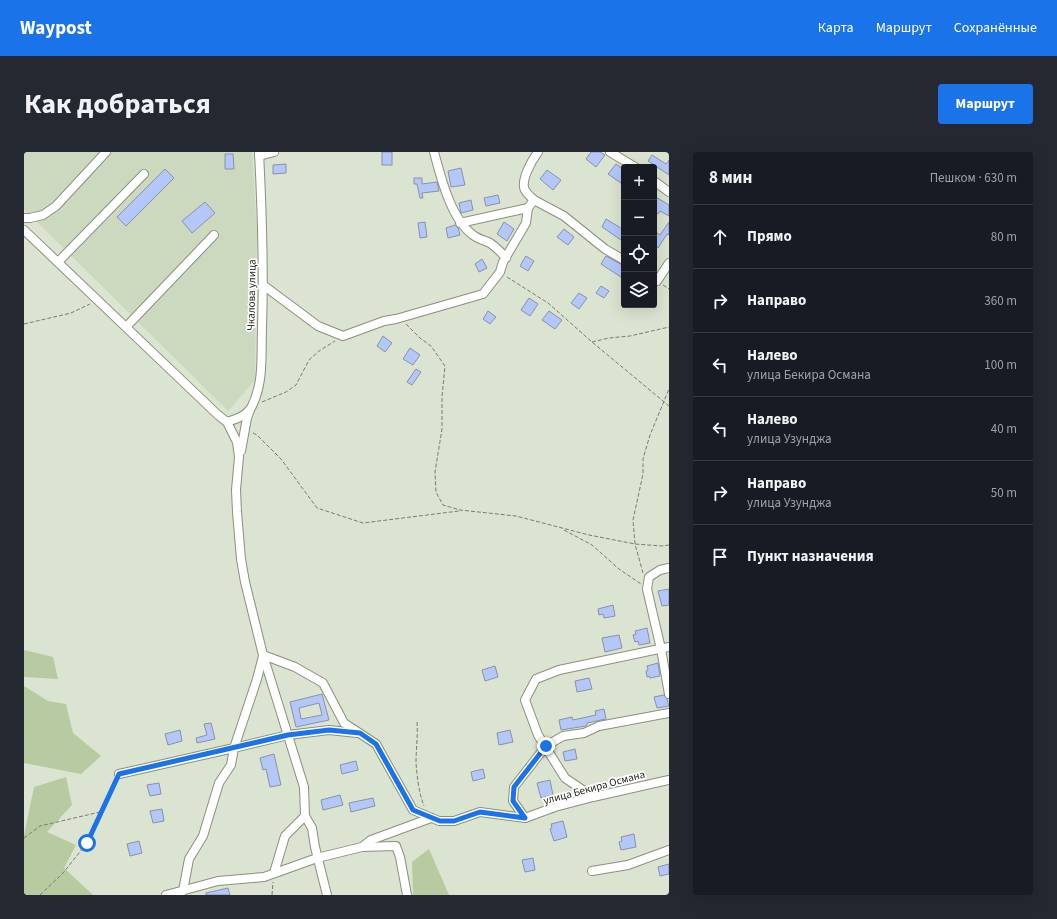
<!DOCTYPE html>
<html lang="ru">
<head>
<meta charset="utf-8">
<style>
	:root { --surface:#171b24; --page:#242831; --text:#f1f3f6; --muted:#9ea1a6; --line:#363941; --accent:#1a73e8 }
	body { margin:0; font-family:"Source Sans 3",sans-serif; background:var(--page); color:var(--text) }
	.controls { position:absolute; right:12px; top:12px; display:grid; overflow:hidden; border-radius:4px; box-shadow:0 4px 16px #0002 }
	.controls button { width:36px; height:36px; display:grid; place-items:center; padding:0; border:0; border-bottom:1px solid var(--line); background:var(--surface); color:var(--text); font:20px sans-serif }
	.stop { position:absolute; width:12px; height:12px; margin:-9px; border:3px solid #1a73e8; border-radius:50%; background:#fff }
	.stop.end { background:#1a73e8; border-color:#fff; box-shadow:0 1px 4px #0008 }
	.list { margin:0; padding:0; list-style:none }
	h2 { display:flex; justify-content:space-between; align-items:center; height:52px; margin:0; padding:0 16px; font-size:17px }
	h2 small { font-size:13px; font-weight:400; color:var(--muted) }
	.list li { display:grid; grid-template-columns:26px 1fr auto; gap:12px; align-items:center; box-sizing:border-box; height:64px; padding:0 16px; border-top:1px solid var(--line) }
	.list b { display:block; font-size:15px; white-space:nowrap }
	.list p { margin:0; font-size:13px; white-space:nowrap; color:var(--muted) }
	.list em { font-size:13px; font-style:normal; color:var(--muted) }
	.icon { flex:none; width:22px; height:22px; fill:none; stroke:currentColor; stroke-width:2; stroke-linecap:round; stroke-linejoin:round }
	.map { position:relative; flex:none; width:645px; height:743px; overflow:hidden; border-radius:4px }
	header { display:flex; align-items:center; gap:24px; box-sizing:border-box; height:56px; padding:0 20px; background:var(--accent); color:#fff }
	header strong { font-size:19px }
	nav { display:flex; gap:22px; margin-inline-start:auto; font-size:14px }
	.intro { display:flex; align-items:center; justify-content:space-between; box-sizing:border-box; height:96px; padding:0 24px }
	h1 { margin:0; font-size:28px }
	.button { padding:10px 18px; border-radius:4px; background:var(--accent); color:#fff; font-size:14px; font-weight:700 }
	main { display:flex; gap:24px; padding:0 24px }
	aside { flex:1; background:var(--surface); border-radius:4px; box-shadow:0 4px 16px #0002 }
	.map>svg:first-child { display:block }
</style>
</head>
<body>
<header>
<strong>Waypost</strong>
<nav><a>Карта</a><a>Маршрут</a><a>Сохранённые</a></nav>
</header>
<div class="intro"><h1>Как добраться</h1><a class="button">Маршрут</a></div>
<main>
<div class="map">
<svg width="645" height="743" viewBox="0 0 645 743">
	<rect width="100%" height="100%" fill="#dbe4d0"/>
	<polygon fill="#cdd9bf" points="0,0 228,0 233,80 231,228 204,259 0,57"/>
	<g fill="#b8caa0">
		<polygon points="0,498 29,505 34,527 0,525"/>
		<polygon points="0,534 24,549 42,552 49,581 77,604 57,622 0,611"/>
		<polygon points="42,625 48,653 23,680 52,693 40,716 69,743 0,743 0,683 10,635"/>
		<polygon points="405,697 425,743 389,743 388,710"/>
	</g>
	<g fill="#b3c7fa" stroke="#8a92a4" fill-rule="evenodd">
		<rect x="358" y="0" width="10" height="13"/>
		<polygon points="567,0 576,0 581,3 572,15 562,7"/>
		<polygon points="201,2 209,2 210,17 201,17"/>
		<polygon points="628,3 642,12 645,8 645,23 624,9"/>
		<polygon points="262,12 262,21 249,22 249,13"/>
		<polygon points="592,12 600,18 600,26 597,31 584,22"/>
		<polygon points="437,16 441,33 427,35 424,19"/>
		<polygon points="141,17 150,26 102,74 93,65"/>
		<polygon points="523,18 537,28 529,38 516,27"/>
		<polygon points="390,26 398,26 398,32 413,30 415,39 398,41 399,46 396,46 393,32 390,32"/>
		<polygon points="474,43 476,51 462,54 460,46"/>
		<polygon points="630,44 645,53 645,64 636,59 634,62 630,59"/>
		<polygon points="447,48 449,58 437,61 435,51"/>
		<polygon points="181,50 191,61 168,81 158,69"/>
		<polygon points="582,67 600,78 600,90 578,75"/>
		<polygon points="401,70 403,85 396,86 394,71"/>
		<polygon points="480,70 490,77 483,89 473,82"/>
		<polygon points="645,70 645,83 643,82 634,96 630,93 630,79 636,83"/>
		<polygon points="431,73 434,76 436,83 424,86 422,76"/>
		<polygon points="540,77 550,85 544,93 533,85"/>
		<polygon points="502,104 510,109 504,119 496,114"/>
		<polygon points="582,104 600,114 600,127 577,112"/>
		<polygon points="458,107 463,116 455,120 451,112"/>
		<polygon points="577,134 585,139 580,146 572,141"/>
		<polygon points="555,141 563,146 555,157 547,151"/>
		<polygon points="505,146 514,152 506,164 497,158"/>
		<polygon points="464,159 472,165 466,172 459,167"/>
		<polygon points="525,159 538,168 531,177 518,168"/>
		<polygon points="359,184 368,191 361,200 353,194"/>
		<polygon points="386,196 396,203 389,213 379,207"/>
		<polygon points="392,217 397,220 388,233 383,230"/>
		<polygon points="645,437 645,453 638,454 634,439"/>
		<polygon points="589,453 591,464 580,466 579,462 575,463 574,457"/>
		<polygon points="623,476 626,491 615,493 614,489 611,490 609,483 612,482 611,479"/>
		<polygon points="595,483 598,496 581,500 578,486"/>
		<polygon points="634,511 636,524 626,526 625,524 623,525 622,519 624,518 623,514"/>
		<polygon points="471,514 474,525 461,529 458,518"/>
		<polygon points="565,526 568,537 553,540 551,529"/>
		<path d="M298,542L305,568L272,575L266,550ZM295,551L298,563L277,567L275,556Z"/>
		<polygon points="640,543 643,547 645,554 633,556 630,545"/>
		<polygon points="580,557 582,567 563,571 563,573 562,574 537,578 535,568 548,565 549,568 572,563 571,559"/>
		<polygon points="187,571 191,587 173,591 172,586 183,583 180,572"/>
		<polygon points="156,578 158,589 144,593 141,582"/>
		<polygon points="486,578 489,590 475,593 473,581"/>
		<polygon points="551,597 553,607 541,609 539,600"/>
		<polygon points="250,602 257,633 246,635 242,617 239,618 236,606"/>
		<polygon points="332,609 334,618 318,622 316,613"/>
		<polygon points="459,617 461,626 449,629 447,620"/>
		<polygon points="526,628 529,643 517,646 513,631"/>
		<polygon points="135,631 137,642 126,644 123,633"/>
		<polygon points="316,643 319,653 299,658 297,648"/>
		<polygon points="349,646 351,654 327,660 325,651"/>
		<polygon points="138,657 140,669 129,671 126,659"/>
		<polygon points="539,669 543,685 530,689 526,677 528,676 527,672"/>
		<polygon points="610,682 612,695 597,698 595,690 598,689 597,685"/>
		<polygon points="115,689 118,701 106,704 103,692"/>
		<polygon points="509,706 511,718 501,720 498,708"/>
		<polygon points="645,712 645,722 636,724 634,715"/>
		<polygon points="204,736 206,743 182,743 182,741"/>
	</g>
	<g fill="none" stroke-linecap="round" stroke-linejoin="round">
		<g stroke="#88917e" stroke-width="10">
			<g id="minor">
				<path d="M410,0C417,26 427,67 449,83C454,87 460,88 466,91C472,95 477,100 482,106"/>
				<polyline points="586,0 611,15"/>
				<polyline points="235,4 250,0"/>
				<polyline points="630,29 645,40"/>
				<path d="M510,48C507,45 503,42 501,38C496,29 508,8 514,0"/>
				<polyline points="0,66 6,66 19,63 32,54 82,0"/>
				<polyline points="436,71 504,56"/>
				<polyline points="0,78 194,263 203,270 213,290 215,305 212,338 213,360 217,407 221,430 239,503 280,635 281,664 288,676 291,695 303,743"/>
				<polyline points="34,110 120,22"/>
				<polyline points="630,127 633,129 645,111"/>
				<polyline points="239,133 294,174 319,184 360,169 372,167 459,142 476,120 479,110 502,71 504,56 510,48 540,64 581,97 600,108"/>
				<polyline points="102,175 190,83"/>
				<path d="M203,270C212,267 223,264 228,254C240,230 237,203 238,176C240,117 238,59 235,0"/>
				<polyline points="217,299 223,266 226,258"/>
				<polyline points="645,416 636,418 625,425 623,437 637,497 645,542"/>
				<polyline points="239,503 271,515 299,531 320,571 352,592 389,658 415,669 430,669 456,660 501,666 531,655 569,645 645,628"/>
				<polyline points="95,622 210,596 233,527 239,504"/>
				<polyline points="569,645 541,626 514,583 501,548 512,527 535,518 645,495"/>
				<polyline points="501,666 489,649 490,635 522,594 539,584 560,581 575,574 645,561"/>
				<polyline points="338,695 372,694 376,705 383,743"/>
				<polyline points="568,719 604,713 645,698"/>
				<polyline points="250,721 261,684 281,664"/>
				<polyline points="159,739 165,707 179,684 195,631 207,613 210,596 264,583 305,578 333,581"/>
				<polyline points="142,743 194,729 240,725 293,706 338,695 347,688 407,666"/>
			</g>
		</g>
		<g stroke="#777d6f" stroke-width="1" stroke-dasharray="4 2" stroke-linecap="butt">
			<polyline points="483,125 524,151 568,190 645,254"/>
			<polyline points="639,133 645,137"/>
			<polyline points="0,172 47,161 66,152"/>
			<polyline points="382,172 396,186 407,194 421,214 418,245 418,277 411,320 412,340 419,353 436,358 492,364 565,383 611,392 638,394 645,393"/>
			<polyline points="568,190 585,186 606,184 645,175"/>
			<polyline points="238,250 262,240 272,233 285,208 295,199 311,189"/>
			<polyline points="229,281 233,283 257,307 293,356 339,371 435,359"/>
			<polyline points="540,378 568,393 595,417 617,432"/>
			<polyline points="619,421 611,392 609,368 619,322 619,307 626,283 645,237"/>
			<path d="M393,570C394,584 392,597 392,611C393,625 395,641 400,654"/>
			<polyline points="0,686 16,674 76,660 92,628"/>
			<polyline points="16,743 39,721 63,691 76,660"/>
			<polyline points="248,743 249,730"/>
		</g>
		<use href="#minor" stroke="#fff" stroke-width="8"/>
	</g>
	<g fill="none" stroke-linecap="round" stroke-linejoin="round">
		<polyline stroke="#1a73e8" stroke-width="5" points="63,691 95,622 264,583 305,578 336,581 352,592 389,658 416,669 430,669 456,660 501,666 489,649 490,635 522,594"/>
	</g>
	<g text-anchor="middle" stroke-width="3.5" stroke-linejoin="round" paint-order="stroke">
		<g font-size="11" fill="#21251d" stroke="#fff">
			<text transform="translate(227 143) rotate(-89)" y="4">Чкалова улица</text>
			<text transform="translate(570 635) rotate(-15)" y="4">улица Бекира Османа</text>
		</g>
	</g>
</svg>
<div class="controls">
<button>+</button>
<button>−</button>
<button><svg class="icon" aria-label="locate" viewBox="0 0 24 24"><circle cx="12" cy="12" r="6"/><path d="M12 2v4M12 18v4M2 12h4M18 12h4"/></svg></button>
<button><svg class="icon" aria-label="layers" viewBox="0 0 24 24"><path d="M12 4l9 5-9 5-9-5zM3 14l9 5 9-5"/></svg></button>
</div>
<div class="stop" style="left:63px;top:691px"></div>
<div class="stop end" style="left:522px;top:594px"></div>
</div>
<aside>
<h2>8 мин<small>Пешком · 630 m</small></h2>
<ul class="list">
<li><svg class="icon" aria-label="ahead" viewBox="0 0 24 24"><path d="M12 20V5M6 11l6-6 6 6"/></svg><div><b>Прямо</b></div><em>80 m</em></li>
<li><svg class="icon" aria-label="right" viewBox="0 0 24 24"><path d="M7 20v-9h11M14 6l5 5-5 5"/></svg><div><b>Направо</b></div><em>360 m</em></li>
<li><svg class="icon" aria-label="left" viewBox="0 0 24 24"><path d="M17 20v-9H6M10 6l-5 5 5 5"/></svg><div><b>Налево</b><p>улица Бекира Османа</p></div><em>100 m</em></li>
<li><svg class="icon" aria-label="left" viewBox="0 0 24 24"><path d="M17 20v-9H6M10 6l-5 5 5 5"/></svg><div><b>Налево</b><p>улица Узунджа</p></div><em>40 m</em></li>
<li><svg class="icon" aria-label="right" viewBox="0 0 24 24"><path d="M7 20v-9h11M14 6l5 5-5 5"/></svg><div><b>Направо</b><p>улица Узунджа</p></div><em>50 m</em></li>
<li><svg class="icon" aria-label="arrive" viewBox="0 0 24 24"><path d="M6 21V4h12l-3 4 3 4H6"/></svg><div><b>Пункт назначения</b></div></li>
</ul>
</aside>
</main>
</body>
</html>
